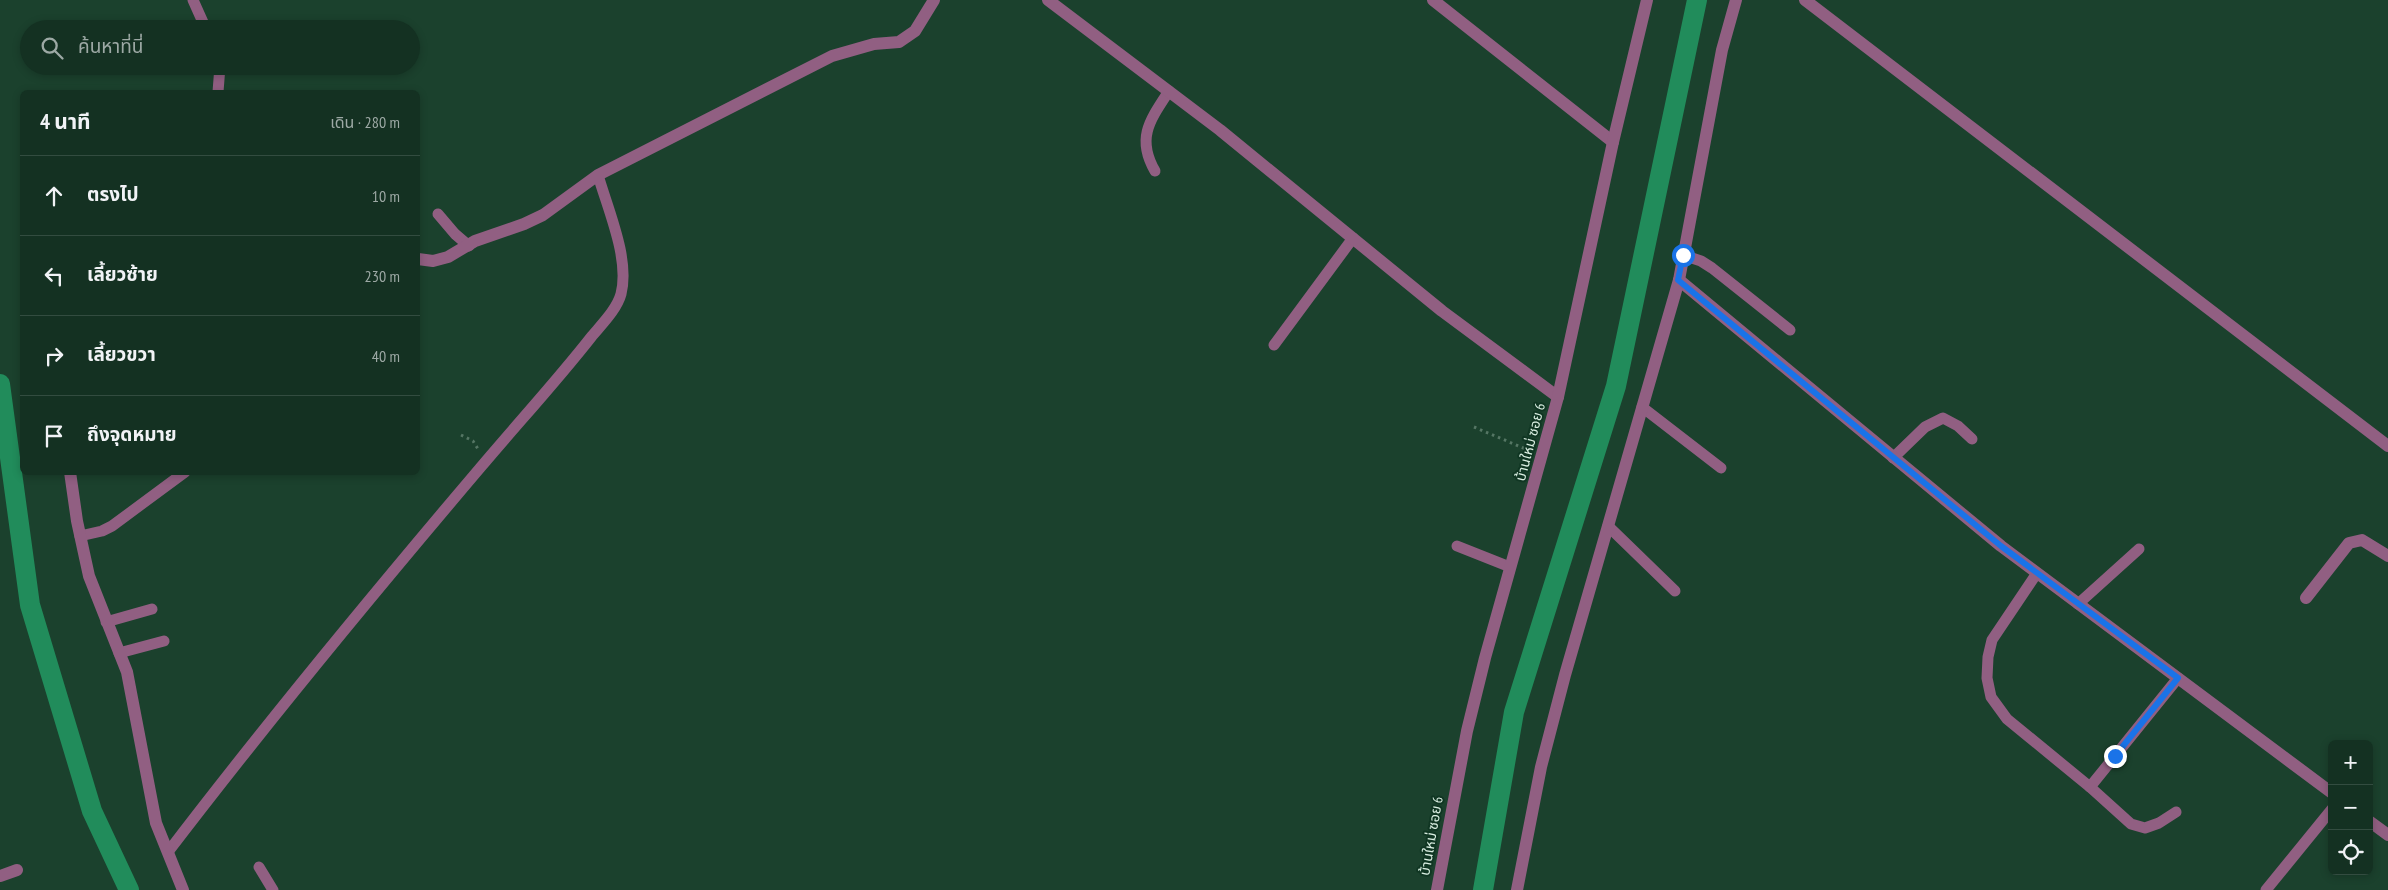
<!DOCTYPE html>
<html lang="th">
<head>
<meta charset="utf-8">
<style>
	:root { --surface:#143122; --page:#1d392a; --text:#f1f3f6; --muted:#9da9a5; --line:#334c40 }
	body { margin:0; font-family:"PT Sans Narrow","Noto Sans Thai",sans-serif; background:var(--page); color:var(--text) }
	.controls { position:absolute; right:15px; bottom:15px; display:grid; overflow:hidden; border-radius:8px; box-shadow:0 2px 8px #0003 }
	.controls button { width:45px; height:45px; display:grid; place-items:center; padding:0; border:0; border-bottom:1px solid var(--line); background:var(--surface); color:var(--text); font:25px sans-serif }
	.stop { position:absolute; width:15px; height:15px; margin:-11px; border:4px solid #1a73e8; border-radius:50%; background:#fff }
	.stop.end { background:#1a73e8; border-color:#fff; box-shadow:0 1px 5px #0008 }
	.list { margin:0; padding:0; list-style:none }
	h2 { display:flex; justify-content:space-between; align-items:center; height:65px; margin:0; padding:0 20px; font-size:21px }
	h2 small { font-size:16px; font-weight:400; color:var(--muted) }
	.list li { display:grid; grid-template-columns:32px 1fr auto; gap:15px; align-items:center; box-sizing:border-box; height:80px; padding:0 20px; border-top:1px solid var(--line) }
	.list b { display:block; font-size:19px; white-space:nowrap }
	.list em { font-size:16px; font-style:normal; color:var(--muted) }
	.icon { flex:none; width:28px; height:28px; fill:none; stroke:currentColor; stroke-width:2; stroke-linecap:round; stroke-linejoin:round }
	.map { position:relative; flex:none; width:2388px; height:890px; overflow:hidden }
	.search { position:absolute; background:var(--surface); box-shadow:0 2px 8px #0003; left:20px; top:20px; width:400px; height:55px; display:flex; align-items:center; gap:12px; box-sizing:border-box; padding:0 18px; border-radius:28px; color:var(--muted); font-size:19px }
	.panel { position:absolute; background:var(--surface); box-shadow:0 2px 8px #0003; left:20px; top:90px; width:400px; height:385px; border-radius:8px }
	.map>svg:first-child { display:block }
</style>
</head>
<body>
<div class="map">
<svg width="2388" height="890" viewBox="0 0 2388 890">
	<rect width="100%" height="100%" fill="#1b412d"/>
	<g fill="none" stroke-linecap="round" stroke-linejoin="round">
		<g stroke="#218c5b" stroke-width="20">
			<polyline points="0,384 30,605 92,811 129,890"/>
			<polyline points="1483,890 1514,712 1616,386 1697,0"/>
		</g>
		<g stroke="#557664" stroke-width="3" stroke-dasharray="2.5 4" stroke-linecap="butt">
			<polyline points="1474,427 1528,450"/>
			<polyline points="461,435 473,441 478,449"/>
		</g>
		<g stroke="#915f82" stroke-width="11">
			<polyline points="193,0 206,29"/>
			<polyline points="218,92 220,66"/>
			<path d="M1155,171C1136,138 1150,120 1169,91"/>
			<polyline points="438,214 455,234 469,246"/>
			<polyline points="1683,255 1701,261 1712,268 1790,330"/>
			<polyline points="1274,345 1353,238"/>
			<polyline points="1642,407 1721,468"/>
			<polyline points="1893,458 1925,427 1943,418 1958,426 1972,439"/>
			<polyline points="1608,526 1675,591"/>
			<polyline points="80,536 102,531 112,526 185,472"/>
			<polyline points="1457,546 1510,567"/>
			<polyline points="2037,573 1992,640 1988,657 1987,678 1991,697 2007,719 2090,787 2131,824 2145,828 2159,823 2176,812"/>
			<polyline points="2078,604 2139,549"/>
			<polyline points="106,622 152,609"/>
			<polyline points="119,653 164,641"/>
			<polyline points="2090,787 2178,678"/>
			<path d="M168,852C268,721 373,594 480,468C517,424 556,382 592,336C602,324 617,309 621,294C630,259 608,210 598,175"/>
			<polyline points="259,867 273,890"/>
			<polyline points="2266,890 2332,809"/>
		</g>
		<g stroke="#915f82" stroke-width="12">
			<polyline points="1048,0 1220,130 1442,311 1558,397"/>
			<polyline points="1433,0 1613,142"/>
			<polyline points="1805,0 2388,446"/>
			<polyline points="418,259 433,261 448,257 475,241 524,224 543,215 598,175 832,56 874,44 899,42 915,31 934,0"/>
			<polyline points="1679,280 2001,546 2332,793"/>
			<polyline points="70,472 77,521 89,576 127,672 156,823 183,890"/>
			<polyline points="2306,598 2349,543 2362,540 2388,556"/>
			<polyline points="2369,821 2388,835"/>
			<polyline points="0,876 17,870"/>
			<polyline points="1437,890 1467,731 1485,658 1558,397 1613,142 1647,0"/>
			<polyline points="1517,890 1541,767 1565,675 1679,280 1722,50 1736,0"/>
		</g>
	</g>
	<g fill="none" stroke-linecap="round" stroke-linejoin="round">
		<polyline stroke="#1a73e8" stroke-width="6" points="1683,255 1678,280 2001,546 2178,678 2115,756"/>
	</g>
	<g text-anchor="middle" stroke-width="4" stroke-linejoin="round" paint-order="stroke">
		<g font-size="14" fill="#daefe2" stroke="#103623">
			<text transform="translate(1530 442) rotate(-75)" y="5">บ้านใหม่ ซอย 6</text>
			<text transform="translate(1431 836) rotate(-80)" y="5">บ้านใหม่ ซอย 6</text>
		</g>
	</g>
</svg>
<div class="controls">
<button>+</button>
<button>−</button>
<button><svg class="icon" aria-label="locate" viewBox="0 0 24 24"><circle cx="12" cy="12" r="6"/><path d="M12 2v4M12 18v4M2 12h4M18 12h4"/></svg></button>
</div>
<div class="stop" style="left:1683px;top:255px"></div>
<div class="stop end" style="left:2115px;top:756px"></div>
<div class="search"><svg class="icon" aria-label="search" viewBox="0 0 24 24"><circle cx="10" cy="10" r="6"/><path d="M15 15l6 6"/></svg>ค้นหาที่นี่</div>
<section class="panel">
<h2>4 นาที<small>เดิน · 280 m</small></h2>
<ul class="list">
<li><svg class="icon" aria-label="ahead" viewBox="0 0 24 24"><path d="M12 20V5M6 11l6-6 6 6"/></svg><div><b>ตรงไป</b></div><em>10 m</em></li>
<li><svg class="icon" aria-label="left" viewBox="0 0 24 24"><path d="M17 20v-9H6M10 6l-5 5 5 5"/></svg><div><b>เลี้ยวซ้าย</b></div><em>230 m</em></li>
<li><svg class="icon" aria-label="right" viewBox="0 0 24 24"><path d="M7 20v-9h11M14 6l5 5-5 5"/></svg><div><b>เลี้ยวขวา</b></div><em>40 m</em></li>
<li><svg class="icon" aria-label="arrive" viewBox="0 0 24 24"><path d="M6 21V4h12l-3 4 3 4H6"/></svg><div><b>ถึงจุดหมาย</b></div></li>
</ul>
</section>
</div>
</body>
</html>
